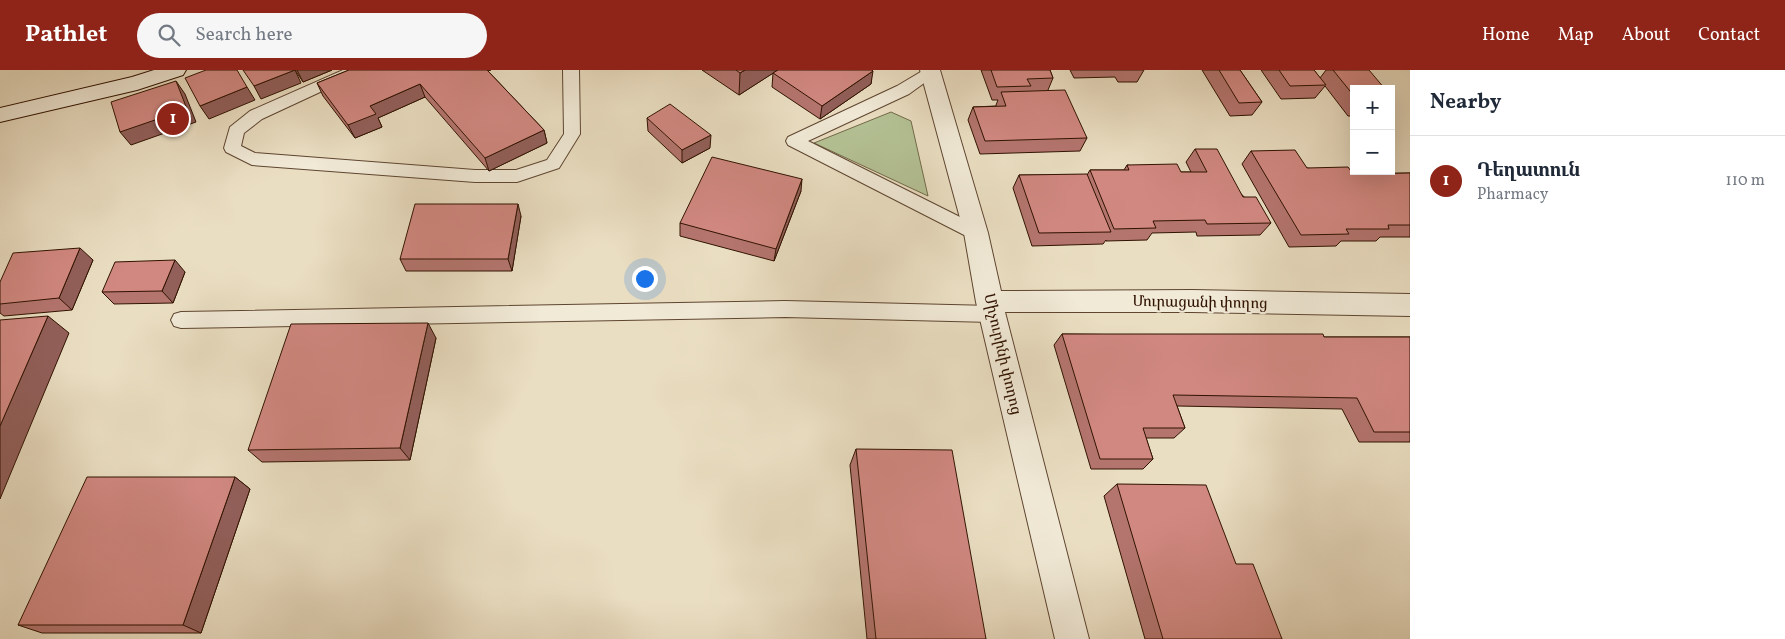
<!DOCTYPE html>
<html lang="en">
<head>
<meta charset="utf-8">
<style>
	:root { --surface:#fff; --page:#f6f6f7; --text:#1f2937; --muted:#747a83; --line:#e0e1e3; --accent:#8f2418 }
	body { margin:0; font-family:Vollkorn,"Noto Serif Armenian",serif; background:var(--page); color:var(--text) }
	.controls { position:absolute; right:15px; top:15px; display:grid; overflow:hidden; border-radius:0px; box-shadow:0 5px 20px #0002 }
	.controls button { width:45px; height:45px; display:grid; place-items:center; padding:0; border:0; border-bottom:1px solid var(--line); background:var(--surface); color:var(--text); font:25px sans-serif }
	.you { position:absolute; left:644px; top:208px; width:18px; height:18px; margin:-12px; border:4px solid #fff; border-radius:50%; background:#1a73e8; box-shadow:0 0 0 8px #1a73e833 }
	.badge { display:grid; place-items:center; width:32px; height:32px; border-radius:50%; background:var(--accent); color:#fff; font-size:16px; font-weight:700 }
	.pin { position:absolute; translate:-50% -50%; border:2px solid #fff; box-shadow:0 1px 5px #0006 }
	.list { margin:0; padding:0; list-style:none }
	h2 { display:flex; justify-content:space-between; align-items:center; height:65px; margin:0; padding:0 20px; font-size:21px }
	h2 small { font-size:16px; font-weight:400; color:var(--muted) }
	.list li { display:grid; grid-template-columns:32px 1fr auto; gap:15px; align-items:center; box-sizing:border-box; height:90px; padding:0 20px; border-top:1px solid var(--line) }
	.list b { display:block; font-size:19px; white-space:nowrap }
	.list p { margin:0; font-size:16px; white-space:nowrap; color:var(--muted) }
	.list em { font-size:16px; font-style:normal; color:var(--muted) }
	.icon { flex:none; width:28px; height:28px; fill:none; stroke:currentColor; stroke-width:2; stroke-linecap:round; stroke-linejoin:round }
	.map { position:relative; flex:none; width:1410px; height:569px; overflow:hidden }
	header { display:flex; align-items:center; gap:30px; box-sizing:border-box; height:70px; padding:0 25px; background:var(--accent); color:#fff }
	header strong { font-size:24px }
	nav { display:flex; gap:28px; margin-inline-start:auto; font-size:18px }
	.search { width:350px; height:45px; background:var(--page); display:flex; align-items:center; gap:12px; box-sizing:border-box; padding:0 18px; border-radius:28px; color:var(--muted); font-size:19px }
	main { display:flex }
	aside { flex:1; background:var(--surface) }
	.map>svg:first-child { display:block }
</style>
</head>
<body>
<header>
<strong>Pathlet</strong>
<div class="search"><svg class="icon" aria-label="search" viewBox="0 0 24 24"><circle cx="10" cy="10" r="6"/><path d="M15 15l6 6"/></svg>Search here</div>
<nav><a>Home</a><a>Map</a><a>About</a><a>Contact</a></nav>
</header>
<main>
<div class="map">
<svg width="1410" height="569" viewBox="0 0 1410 569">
	<rect width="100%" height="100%" fill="#eadec2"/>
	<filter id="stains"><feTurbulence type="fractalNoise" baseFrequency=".004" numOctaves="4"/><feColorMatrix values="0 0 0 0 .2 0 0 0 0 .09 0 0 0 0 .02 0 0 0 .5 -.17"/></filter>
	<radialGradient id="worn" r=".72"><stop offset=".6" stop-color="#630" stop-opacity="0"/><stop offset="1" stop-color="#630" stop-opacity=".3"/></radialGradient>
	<polygon fill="#b4c295" stroke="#726a4a" points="891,42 911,51 928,126 814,73"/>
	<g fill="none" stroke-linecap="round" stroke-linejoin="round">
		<g stroke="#5e4530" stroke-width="2">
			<g id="service">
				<polygon points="343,0 364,0 361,3 262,49 244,63 241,76 255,83 475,100 516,100 547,90 564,64 563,0 579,0 580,64 559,98 517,112 475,112 252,95 226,82 224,78 230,57 250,41"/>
				<polygon points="924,0 936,0 938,3 909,24 808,71 982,158 985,163 982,168 976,170 970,168 788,75 786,71 788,67 897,16"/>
				<polygon points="785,231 992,236 999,238 1002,244 999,250 992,252 785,247 181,258 174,256 171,250 174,244 181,242"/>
			</g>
		</g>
		<g stroke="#5e4530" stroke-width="2">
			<polygon id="minor" points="920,0 940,0 988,163 1001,221 1192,220 1410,224 1410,246 1192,242 1005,242 1089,569 1055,569 976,232 964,163"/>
		</g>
		<g stroke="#301200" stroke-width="2">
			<polygon id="secondary" points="154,0 186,0 183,5 137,20 0,52 0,38 132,7"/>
		</g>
		<use href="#service" fill="#f1ead7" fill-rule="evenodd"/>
		<use href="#minor" fill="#f1ead7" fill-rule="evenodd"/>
		<use href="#secondary" fill="#f1ead7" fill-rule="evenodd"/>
	</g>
	<g fill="#b4756f" stroke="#301200">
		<polygon points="295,0 332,0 303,12"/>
		<polygon points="349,0 491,0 488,1 544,60 547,73 489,101 425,27 378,48 382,57 355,68 323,26 317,13"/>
		<polygon points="702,0 872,0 871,14 820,49 772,17 773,3 739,25"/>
		<polygon points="981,0 1050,0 1053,8 1048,20 1087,68 1080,81 980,84 968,50 973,37 996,36 996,35 998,30 992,30"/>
		<polygon points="1070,0 1144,0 1137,12 1118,12 1115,7 1074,8"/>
		<polygon points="1202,0 1240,0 1262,32 1252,45 1230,46"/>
		<polygon points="1261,0 1314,0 1320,8 1326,0 1369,0 1354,19 1354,46 1348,46 1325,16 1315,28 1281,29"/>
		<polygon points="647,48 710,78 682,93 648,61"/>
		<polygon points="1195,79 1271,153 1260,165 1197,166 1196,162 1152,163 1147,170 1106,171 1106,170 1103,174 1032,176 1013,118 1019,105 1087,105 1090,100 1124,100 1127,95 1181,102 1191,102 1186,92"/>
		<polygon points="1251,81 1307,98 1353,104 1410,103 1410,167 1380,167 1376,171 1341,171 1336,176 1289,177 1242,94"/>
		<polygon points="801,121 774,191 680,166 680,153"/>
		<polygon points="521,146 512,201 406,201 400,189"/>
		<polygon points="93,190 72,240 4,246 0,243 0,212"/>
		<polygon points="185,202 173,233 114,234 102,222"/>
		<polygon points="1062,264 1324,267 1410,267 1410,372 1359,372 1342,339 1177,336 1185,358 1174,368 1146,368 1153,389 1143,399 1091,399 1054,275"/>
		<polygon points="436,268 410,390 262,392 248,380"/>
		<polygon points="856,379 986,569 867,569 850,395"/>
		<polygon points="235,407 250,419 201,563 42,563 18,555"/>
		<polygon points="1117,414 1236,494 1282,569 1145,569 1104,426"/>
	</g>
	<g fill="#925f5a" stroke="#301200">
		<polygon points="295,0 301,13 261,29 254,16"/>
		<polygon points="297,0 332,0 303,12"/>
		<polygon points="745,0 778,0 739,25 740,3"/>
		<polygon points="873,1 871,14 820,49 822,36"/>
		<polygon points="176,11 185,24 196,52 131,75 120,62"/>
		<polygon points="420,14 425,27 378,48 382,57 355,68 348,55 370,36"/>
		<polygon points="247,17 255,30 209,49 200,36"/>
		<polygon points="544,60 547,73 489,101 485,88"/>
		<polygon points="711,65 710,78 682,93 682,80"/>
		<polygon points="802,109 801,121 774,191 776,179"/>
		<polygon points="518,134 521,146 512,201 508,189"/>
		<polygon points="80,178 93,190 72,240 59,228"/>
		<polygon points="175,190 185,202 173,233 162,221"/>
		<polygon points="48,246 69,263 0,429 0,356"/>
		<polygon points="428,253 436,268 410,390 400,378"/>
		<polygon points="235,407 250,419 201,563 183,555"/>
	</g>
	<g fill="#d18881" stroke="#301200">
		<polygon points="206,0 237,0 247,17 200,36 185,8"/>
		<polygon points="243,0 295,0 254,16"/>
		<polygon points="349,0 487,0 544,60 485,88 420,14 370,36 376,44 348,55 317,13"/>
		<polygon points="736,0 745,0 740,3"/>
		<polygon points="778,0 872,0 873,1 822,36 773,3"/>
		<polygon points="991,0 1050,0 1053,8 1027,9 1031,16 997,17"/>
		<polygon points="1219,0 1240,0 1262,32 1239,33"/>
		<polygon points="1279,0 1314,0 1326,15 1290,16"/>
		<polygon points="1333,0 1369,0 1385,19 1354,19 1354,26"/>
		<polygon points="176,11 187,39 120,62 111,32"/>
		<polygon points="1065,20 1087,68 985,71 973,37 1006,36 1001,22"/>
		<polygon points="1391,27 1395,31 1391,31"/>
		<polygon points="670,34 711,65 682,80 647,48"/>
		<polygon points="1195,79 1217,79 1243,127 1256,127 1271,153 1207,154 1205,150 1153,151 1156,158 1114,159 1090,100 1129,100 1127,95 1177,94 1181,102 1207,102"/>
		<polygon points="1295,80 1307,98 1348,97 1353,104 1410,103 1410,155 1388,155 1389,159 1346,159 1349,164 1301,165 1251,81"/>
		<polygon points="712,87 802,109 776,179 680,153"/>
		<polygon points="1087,104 1111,162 1039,163 1019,105"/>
		<polygon points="415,134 518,134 508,189 400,189"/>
		<polygon points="80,178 59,228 0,234 0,212 13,183"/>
		<polygon points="175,190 162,221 102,222 115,192"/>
		<polygon points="48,246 0,356 0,250"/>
		<polygon points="428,253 400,378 248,380 291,254"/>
		<polygon points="1062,264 1323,264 1324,267 1410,267 1410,362 1374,362 1357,328 1173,325 1185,358 1143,358 1153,389 1100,389"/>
		<polygon points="856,379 952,380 986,569 876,569"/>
		<polygon points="87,407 235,407 183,555 18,555"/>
		<polygon points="1117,414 1206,415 1236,494 1253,494 1282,569 1163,569"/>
	</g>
	<g text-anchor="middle" stroke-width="4.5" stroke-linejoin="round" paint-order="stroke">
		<g font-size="15" fill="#301200" stroke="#f1ead7">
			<text transform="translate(1200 232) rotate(1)" y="5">Մուրացանի փողոց</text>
			<text transform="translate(1003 284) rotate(77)" y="5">Միչուրինի փողոց</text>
		</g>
	</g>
	<rect width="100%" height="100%" filter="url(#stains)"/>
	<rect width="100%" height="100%" fill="url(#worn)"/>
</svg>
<div class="controls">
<button>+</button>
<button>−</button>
</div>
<div class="you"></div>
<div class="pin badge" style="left:173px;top:49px">1</div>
</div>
<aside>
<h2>Nearby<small></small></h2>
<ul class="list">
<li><span class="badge">1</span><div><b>Դեղատուն</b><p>Pharmacy</p></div><em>110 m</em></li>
</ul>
</aside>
</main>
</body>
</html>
